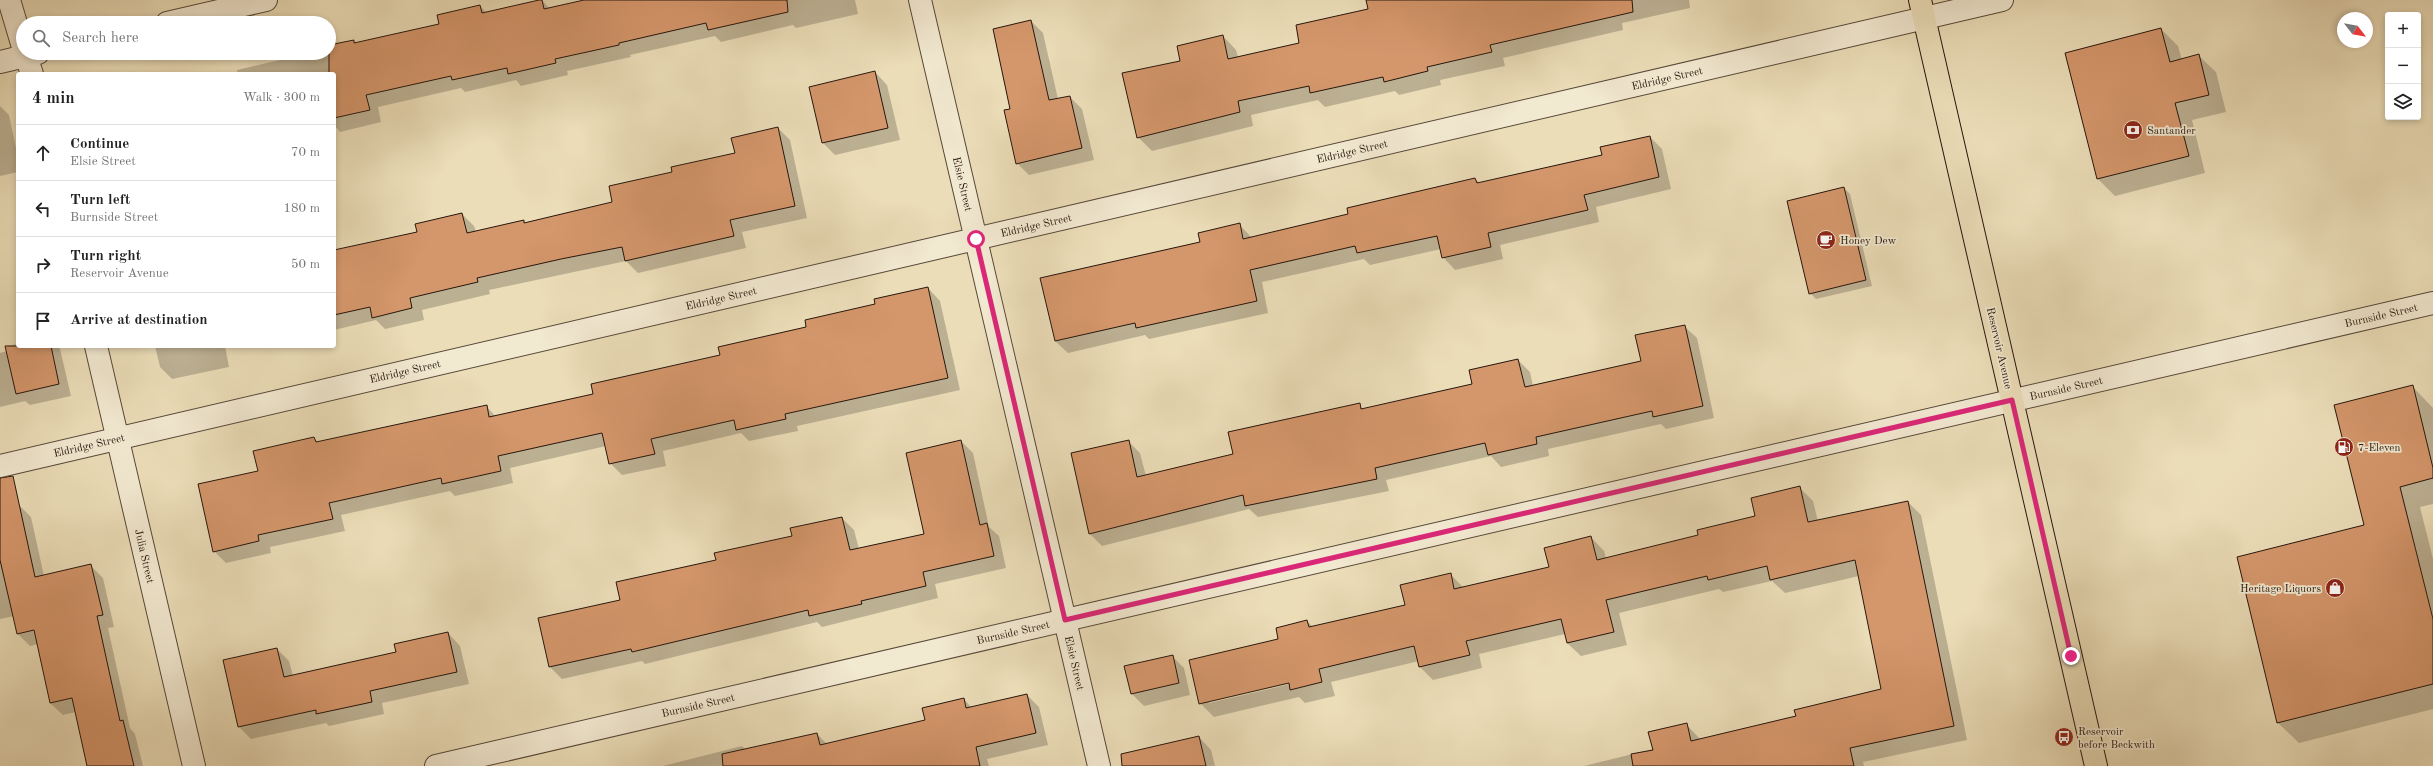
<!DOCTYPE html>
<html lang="en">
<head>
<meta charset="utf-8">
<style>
	:root { --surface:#fff; --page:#f2f2f2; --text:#222; --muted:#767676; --line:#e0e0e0 }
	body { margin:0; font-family:"Old Standard TT",serif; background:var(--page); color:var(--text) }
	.controls { position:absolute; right:12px; top:12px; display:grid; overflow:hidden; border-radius:4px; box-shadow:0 2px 6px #0003 }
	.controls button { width:36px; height:36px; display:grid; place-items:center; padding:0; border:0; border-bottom:1px solid var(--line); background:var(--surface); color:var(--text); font:20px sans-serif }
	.compass { position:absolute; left:2337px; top:12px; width:36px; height:36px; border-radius:50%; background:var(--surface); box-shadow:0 2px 6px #0003; rotate:121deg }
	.stop { position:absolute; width:12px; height:12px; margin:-9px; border:3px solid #db2777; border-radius:50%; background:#fff }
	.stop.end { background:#db2777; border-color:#fff; box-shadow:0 1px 4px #0008 }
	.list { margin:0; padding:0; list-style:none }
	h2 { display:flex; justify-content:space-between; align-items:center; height:52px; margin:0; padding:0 16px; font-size:17px }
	h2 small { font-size:13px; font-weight:400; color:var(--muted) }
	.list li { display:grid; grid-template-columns:26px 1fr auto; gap:12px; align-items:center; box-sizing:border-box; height:56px; padding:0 16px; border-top:1px solid var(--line) }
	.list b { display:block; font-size:15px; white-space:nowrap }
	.list p { margin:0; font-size:13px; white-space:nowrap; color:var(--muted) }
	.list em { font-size:13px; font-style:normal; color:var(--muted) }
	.icon { flex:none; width:22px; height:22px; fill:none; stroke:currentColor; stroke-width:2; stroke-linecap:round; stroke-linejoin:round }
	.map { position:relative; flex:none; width:2433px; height:766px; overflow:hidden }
	.search { position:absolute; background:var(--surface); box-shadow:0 2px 6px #0003; left:16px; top:16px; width:320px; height:44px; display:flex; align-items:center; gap:10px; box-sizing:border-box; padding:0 14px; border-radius:22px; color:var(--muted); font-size:15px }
	.panel { position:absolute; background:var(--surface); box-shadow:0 2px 6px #0003; left:16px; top:72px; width:320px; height:276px; border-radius:4px }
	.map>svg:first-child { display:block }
</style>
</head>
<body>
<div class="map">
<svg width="2433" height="766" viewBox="0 0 2433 766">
	<rect width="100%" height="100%" fill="#ebddb8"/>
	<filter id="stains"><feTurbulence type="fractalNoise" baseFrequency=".005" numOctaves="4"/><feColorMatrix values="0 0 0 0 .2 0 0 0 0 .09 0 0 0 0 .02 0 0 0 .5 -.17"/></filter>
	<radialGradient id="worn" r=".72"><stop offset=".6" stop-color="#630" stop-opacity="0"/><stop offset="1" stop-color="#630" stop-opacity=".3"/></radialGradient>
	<g fill="#0003" fill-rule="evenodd">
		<polygon points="542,0 550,9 588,0 855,0 858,14 796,28 793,25 721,42 715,36 630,55 631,57 567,71 568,75 521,86 516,80 465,92 461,88 378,107 381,122 340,132 334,125 334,74 238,74 237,70 310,53 329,53 329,46 354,41 356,43 440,25 480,6 487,13"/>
		<polygon points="1385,0 1689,0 1690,8 1622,23 1623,30 1503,58 1505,66 1440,80 1441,85 1399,95 1395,91 1325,107 1318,100 1251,115 1253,126 1152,151 1138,137 1181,62 1223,36 1236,50 1238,57 1301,44"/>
		<polygon points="1031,21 1043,33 1058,99 1070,97 1082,109 1094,160 1029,175 1017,163"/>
		<polygon points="2161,29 2178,46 2182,60 2198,55 2216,72 2226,112 2192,120 2205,173 2115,196 2098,179 2066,53"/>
		<polygon points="875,72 887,85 900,140 835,155 823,143 810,87"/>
		<polygon points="0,106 9,115 18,158 18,172 0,176"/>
		<polygon points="778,128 790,140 807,218 742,232 746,248 638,273 626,261 489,290 490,294 422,310 424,320 385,329 376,320 334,330 334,251 418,232 462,214 474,226 476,232 523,221 525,224 613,203 673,172 736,154"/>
		<polygon points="1650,137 1662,149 1671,189 1596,207 1599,222 1500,245 1503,259 1455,270 1443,257 1441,249 1370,265 1364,259 1262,282 1268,313 1149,339 1145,335 1068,353 1055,341 1201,243 1239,224 1252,238 1350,215 1475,179 1480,183 1603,155"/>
		<polygon points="1844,188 1850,194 1872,286 1816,299 1810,293"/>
		<polygon points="928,288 940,301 960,390 797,426 798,431 749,441 741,433 663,451 666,466 622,475 610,463 606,446 510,468 513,483 455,496 450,491 341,515 345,531 270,547 271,553 226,563 214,551 259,472 314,438 318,442 486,406 496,417 595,395"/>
		<polygon points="1684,326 1697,338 1714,418 1666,429 1661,424 1548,449 1549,456 1501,467 1491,456 1386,480 1389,491 1258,517 1249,509 1102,546 1089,533 1128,441 1140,453 1146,476 1234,455 1359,405 1364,410 1473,385 1518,360 1530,372 1533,386 1642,361"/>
		<polygon points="18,344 18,346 57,346 60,349 71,396 30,405 25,401 0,407 0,353 7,351 6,346"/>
		<polygon points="155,346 225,346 229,367 172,379 160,367"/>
		<polygon points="2412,386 2433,408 2433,504 2420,507 2433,559 2433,709 2299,743 2278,723 2238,557 2365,526"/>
		<polygon points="961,441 973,453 989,527 999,536 1006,568 935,584 938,598 822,627 817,622 645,664 642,661 562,679 550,667 621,601 717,560 793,536 842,518 854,530 859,549 925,535"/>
		<path d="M1799,487L1813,501L1818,521L1908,502L1921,515L1967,740L1863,762L1864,766H1584L1653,749L1686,724L1700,739L1797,717L1882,689L1859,576L1785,593L1772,581L1723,592L1719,589L1619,613L1627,645L1581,656L1567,643L1565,634L1479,654L1482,668L1433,680L1420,667L1419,661L1331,682L1335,696L1305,703L1299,697L1214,717L1200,703L1280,639L1307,621L1313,627L1406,605L1450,574L1464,588L1550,568L1591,537L1604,551L1606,558L1699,536L1757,516ZM1293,681L1294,683L1209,703V701Z"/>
		<polygon points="19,505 31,517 44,576 91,566 103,578 114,627 108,628 130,728 135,734 143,766 88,766 76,712 63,715 50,703 38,644 30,646 18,634 14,616 0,619 0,509"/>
		<polygon points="448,633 460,646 469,684 382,703 384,714 329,726 326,723 251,739 239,727 225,661 277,649 289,661 293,676 397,652"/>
		<polygon points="1172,656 1184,668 1190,695 1144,706 1132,694"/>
		<polygon points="1027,695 1039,707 1048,745 987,759 989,766 663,766 742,746 746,750 817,734 828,745 926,721 964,699 972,708"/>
		<polygon points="1199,737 1211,750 1215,766 1154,766"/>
	</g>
	<g fill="#d4966b" stroke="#26160d">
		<polygon points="539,0 542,0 544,9 584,0 787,0 788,12 708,30 706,23 619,43 619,45 555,59 556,63 508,74 507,68 452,80 451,76 366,95 370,110 334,118 334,74 329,74 329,45 354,40 354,43 439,24 437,15 480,5 482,13"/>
		<polygon points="1366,0 1632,0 1633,12 1490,45 1492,52 1427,67 1428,71 1384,82 1383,77 1310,93 1309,86 1238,101 1240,112 1137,138 1122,73 1180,61 1177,46 1223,35 1228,59 1299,43 1296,25 1368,9"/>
		<polygon points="1031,20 1049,100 1070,96 1082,148 1016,164 1004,110 1010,109 993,29"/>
		<polygon points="2161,28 2170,62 2199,54 2209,95 2175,103 2189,156 2097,179 2065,53"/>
		<polygon points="875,71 888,128 822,143 809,87"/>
		<polygon points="778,127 795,206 730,220 734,236 625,261 622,247 561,259 477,278 478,282 410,298 412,308 372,318 370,307 334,315 334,250 417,232 415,224 462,213 467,233 524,220 524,223 612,202 609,186 672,172 671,167 735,153 731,138"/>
		<polygon points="1650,136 1659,177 1584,195 1588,210 1488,233 1491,247 1442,258 1437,236 1357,253 1355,246 1250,270 1257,301 1136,328 1135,323 1055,341 1040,278 1200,242 1198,233 1240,223 1243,239 1348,214 1347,208 1475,178 1477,183 1602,155 1600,147"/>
		<polygon points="1844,187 1866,280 1809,294 1787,201"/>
		<polygon points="928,287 948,378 785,414 786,419 736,430 734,420 651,439 655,454 609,464 602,433 498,456 501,471 442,484 441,478 329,503 333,519 258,535 259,541 213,552 198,484 258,471 253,451 314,437 316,442 487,405 489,417 593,394 591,384 720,355 718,347 806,327 805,320 875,304 874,299"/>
		<polygon points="1685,325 1703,406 1653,417 1652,411 1536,437 1537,444 1488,455 1485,443 1375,468 1377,479 1245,506 1243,495 1089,534 1071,453 1129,440 1137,477 1233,454 1228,432 1360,403 1361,409 1472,384 1469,370 1518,359 1525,387 1641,361 1635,335"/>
		<polygon points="5,346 51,346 59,384 16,394"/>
		<polygon points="2413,385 2433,468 2433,478 2400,487 2433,619 2433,684 2277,723 2237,557 2364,525 2334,405"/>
		<polygon points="961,440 980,525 987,523 994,556 923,572 926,586 861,601 862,604 809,616 808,610 632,652 631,649 549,667 538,618 620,600 616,582 716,560 714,553 792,536 790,528 842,517 850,550 924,534 906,453"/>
		<polygon points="13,476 35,577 91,564 103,615 97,616 120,721 123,720 134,766 87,766 72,698 50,703 34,630 17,634 0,560 0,478"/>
		<polygon points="1800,486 1808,522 1908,501 1954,726 1850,748 1854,766 1633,766 1631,754 1653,750 1648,732 1687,723 1691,741 1796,716 1794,710 1881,689 1855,560 1770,580 1767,566 1708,580 1707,576 1606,600 1614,632 1567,643 1561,619 1466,641 1470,655 1419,667 1414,646 1319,669 1322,682 1290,690 1289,683 1199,704 1189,660 1278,639 1276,628 1307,620 1309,627 1405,605 1400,585 1451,573 1454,589 1549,567 1544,548 1591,536 1597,560 1698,535 1697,530 1755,516 1751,498"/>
		<polygon points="448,632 457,672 370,691 372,702 316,714 316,710 238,727 223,660 277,648 284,677 396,652 394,644"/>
		<polygon points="1173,655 1179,683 1131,694 1124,666"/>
		<polygon points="1027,694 1036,733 976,747 980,766 723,766 722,754 817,733 820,745 925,720 922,708 964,698 966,708"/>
		<polygon points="1199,736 1206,766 1122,766 1121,754"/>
	</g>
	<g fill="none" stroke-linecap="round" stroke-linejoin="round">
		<g stroke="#574838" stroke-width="24">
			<g id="minor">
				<polyline points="9,0 23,47"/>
				<polyline points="920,0 1099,766"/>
				<polyline points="167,23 266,0"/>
				<polyline points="25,53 32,74"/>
				<polyline points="0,62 38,53"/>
				<polyline points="96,346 194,766"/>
				<polyline points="0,466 2002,0"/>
				<polyline points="436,766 2433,303"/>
			</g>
		</g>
		<g stroke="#26160d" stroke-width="24">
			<polyline id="major" points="1920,0 2096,766"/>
		</g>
		<use href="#minor" stroke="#f2e9d1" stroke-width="22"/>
		<use href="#major" stroke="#ebddb8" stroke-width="22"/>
	</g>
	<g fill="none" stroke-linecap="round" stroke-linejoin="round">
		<polyline stroke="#db2777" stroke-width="5" points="976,239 1065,620 2012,400 2071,656"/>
	</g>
	<defs>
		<g id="bank-disc" transform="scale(1)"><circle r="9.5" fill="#8f2418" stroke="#f2e9d1"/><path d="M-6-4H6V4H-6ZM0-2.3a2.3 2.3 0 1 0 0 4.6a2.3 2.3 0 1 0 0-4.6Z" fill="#fff"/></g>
		<g id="cafe-disc" transform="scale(1)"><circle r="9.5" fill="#8f2418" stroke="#f2e9d1"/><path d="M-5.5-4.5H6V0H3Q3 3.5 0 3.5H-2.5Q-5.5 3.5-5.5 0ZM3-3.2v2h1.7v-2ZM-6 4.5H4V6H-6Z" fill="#fff"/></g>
		<g id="fuel-disc" transform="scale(1)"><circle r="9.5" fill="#8f2418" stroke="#f2e9d1"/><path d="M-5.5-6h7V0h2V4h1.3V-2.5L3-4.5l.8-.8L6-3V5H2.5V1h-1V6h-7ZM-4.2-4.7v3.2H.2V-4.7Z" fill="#fff"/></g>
		<g id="shop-disc" transform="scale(1)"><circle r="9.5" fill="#8f2418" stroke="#f2e9d1"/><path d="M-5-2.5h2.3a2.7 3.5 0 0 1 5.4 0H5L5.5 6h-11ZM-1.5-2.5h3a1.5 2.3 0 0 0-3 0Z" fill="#fff"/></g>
		<g id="bus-disc" transform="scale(1)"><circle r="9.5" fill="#8f2418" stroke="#f2e9d1"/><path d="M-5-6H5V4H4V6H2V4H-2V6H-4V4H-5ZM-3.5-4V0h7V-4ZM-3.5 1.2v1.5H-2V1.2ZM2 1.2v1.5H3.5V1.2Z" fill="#fff"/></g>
	</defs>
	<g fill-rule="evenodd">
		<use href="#bank-disc" x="2133" y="130"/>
		<use href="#cafe-disc" x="1826" y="240"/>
		<use href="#fuel-disc" x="2344" y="447"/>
		<use href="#shop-disc" x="2335" y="588"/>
		<use href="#bus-disc" x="2064" y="737"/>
	</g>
	<g text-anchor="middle" stroke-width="3.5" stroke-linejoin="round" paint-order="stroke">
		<g font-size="11" fill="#26160d" stroke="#f2e9d1">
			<text transform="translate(1667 78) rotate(-13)" y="4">Eldridge Street</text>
			<text transform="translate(1352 151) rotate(-13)" y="4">Eldridge Street</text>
			<text transform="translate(963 184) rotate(77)" y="4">Elsie Street</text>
			<text transform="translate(1036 225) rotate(-13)" y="4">Eldridge Street</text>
			<text transform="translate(721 298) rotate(-13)" y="4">Eldridge Street</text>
			<text transform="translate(2381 315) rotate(-13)" y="4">Burnside Street</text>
			<text transform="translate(2000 348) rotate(77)" y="4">Reservoir Avenue</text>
			<text transform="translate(405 371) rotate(-13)" y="4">Eldridge Street</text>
			<text transform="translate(2066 388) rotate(-13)" y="4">Burnside Street</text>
			<text transform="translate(89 445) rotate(-13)" y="4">Eldridge Street</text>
			<text transform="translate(145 556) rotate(77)" y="4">Julia Street</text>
			<text transform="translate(1013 632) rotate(-13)" y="4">Burnside Street</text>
			<text transform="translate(1075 663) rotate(77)" y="4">Elsie Street</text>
			<text transform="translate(698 705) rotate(-13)" y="4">Burnside Street</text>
		</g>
		<g font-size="11" fill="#26160d" stroke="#f2e9d1" text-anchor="start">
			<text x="2147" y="134">Santander</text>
			<text x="1840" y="244">Honey Dew</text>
			<text x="2358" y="451">7-Eleven</text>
			<text x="2321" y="592" text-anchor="end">Heritage Liquors</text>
			<text x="2078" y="735">Reservoir<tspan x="2078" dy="13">before Beckwith</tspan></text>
		</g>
	</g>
	<rect width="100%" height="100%" filter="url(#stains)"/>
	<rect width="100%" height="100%" fill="url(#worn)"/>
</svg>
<div class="controls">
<button>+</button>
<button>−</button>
<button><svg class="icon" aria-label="layers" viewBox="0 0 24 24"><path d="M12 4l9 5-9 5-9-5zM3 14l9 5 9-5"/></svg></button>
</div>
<svg class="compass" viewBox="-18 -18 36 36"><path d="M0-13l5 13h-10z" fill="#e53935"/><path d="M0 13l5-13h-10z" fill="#767676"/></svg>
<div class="stop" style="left:976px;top:239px"></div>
<div class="stop end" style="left:2071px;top:656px"></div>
<div class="search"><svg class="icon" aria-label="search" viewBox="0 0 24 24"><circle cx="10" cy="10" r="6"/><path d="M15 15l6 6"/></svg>Search here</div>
<section class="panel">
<h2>4 min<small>Walk · 300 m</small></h2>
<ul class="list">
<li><svg class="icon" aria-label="ahead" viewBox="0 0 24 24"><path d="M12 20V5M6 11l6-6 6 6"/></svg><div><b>Continue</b><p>Elsie Street</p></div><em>70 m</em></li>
<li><svg class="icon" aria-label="left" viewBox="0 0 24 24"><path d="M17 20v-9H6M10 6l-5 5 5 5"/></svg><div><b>Turn left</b><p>Burnside Street</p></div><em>180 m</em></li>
<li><svg class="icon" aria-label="right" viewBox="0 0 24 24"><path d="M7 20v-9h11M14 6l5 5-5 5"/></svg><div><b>Turn right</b><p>Reservoir Avenue</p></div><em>50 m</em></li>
<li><svg class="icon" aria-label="arrive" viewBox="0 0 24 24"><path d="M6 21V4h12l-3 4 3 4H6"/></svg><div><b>Arrive at destination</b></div></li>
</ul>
</section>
</div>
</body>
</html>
